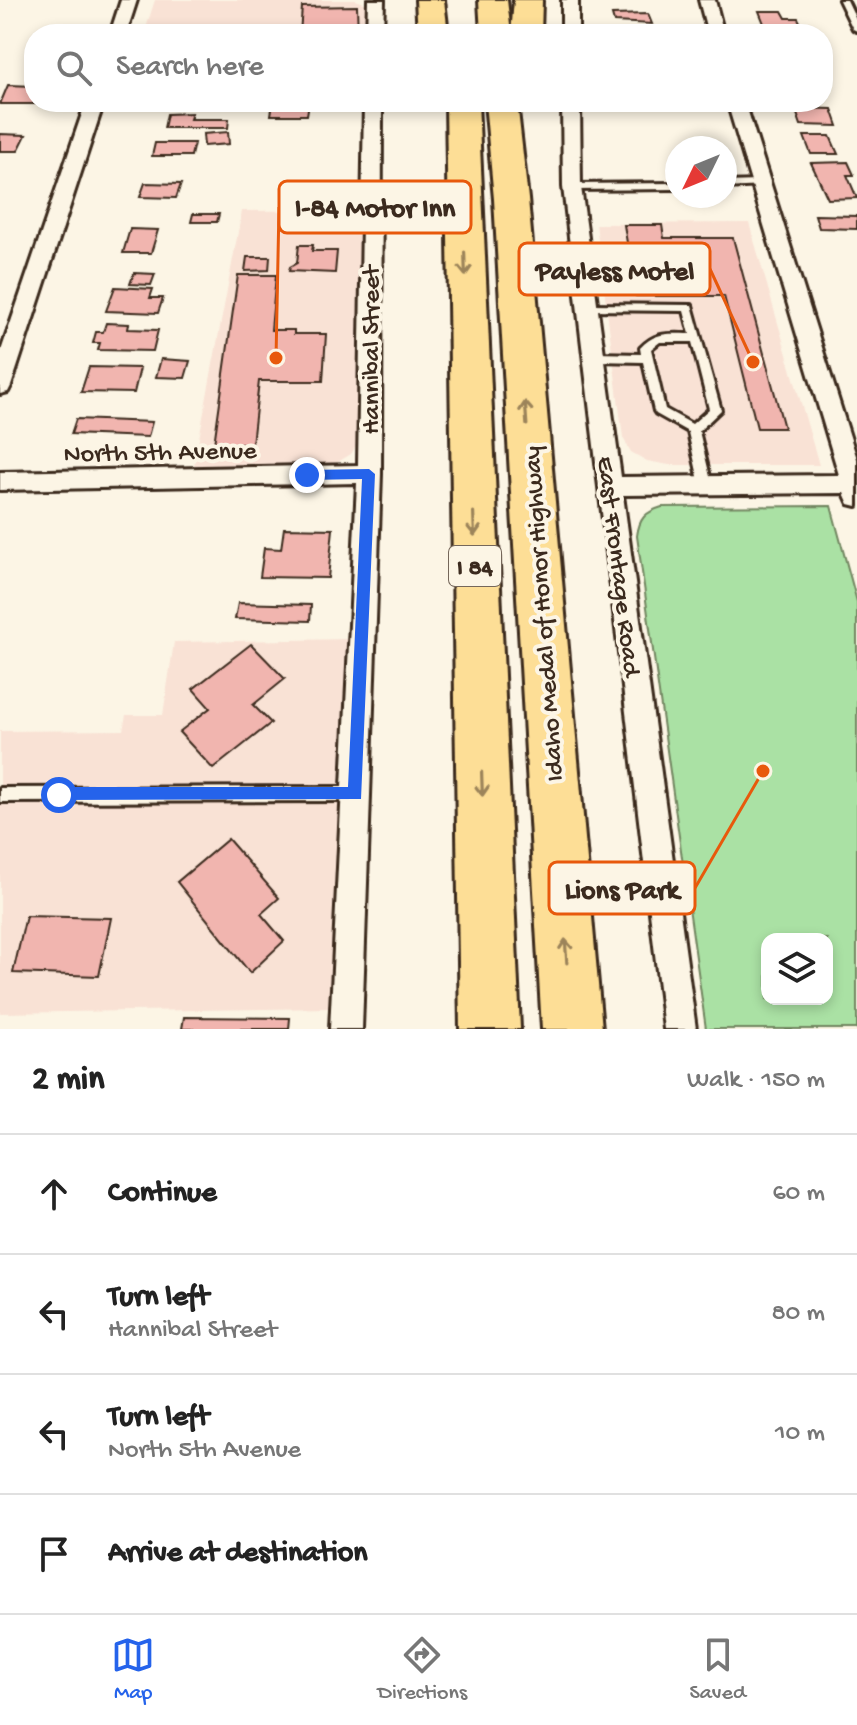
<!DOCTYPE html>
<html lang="en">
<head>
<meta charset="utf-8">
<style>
	:root { --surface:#fff; --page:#f6f6f6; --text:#222; --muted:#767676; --line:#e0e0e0; --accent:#2563eb }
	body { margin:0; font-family:"Gochi Hand",sans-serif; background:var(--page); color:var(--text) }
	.controls { position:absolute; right:24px; bottom:24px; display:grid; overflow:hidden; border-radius:16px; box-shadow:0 4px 12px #0003 }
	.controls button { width:72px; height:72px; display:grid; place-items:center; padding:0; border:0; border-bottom:2px solid var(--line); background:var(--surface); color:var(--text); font:40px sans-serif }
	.compass { position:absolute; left:665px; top:136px; width:72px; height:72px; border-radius:50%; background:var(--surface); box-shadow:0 4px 12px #0003; rotate:227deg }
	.stop { position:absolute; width:24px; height:24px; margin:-18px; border:6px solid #2563eb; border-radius:50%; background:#fff }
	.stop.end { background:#2563eb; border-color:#fff; box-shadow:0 2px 8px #0008 }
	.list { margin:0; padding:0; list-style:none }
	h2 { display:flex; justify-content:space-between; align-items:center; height:104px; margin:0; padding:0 32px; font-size:34px }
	h2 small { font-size:26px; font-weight:400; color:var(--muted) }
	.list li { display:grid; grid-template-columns:52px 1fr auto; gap:24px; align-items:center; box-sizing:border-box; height:120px; padding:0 32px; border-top:2px solid var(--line) }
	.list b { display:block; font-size:30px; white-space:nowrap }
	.list p { margin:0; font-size:26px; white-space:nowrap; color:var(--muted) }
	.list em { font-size:26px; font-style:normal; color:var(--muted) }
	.icon { flex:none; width:44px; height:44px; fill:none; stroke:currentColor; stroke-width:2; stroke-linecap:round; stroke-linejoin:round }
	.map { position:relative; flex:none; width:857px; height:1029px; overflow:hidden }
	.search { position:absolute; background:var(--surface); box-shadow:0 4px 12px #0003; left:24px; right:24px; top:24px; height:88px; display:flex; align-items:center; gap:20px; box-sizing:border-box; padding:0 28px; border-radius:32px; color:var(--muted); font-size:30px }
	.sheet { height:584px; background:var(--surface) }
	nav { display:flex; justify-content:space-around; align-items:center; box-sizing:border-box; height:112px; border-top:2px solid var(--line); background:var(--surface); font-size:22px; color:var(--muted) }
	nav a { display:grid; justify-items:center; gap:4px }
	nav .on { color:var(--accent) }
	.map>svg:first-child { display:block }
</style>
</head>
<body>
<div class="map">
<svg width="857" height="1029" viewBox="0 0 857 1029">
	<rect width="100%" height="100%" fill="#fcf5e5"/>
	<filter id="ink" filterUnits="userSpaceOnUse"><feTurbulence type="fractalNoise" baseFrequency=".0125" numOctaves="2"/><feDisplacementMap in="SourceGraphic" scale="16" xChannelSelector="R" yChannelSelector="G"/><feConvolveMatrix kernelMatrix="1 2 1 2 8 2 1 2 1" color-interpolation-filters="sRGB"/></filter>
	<g filter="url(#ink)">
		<g fill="#f9e2d5">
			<polygon points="155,0 356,0 369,5 371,34 144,34"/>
			<polygon points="366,210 360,440 351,454 338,462 317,466 194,465 242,211"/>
			<polygon points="749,223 819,465 669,465 647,461 631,452 623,438 596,224"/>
			<polygon points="351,639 333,1008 0,1013 0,731 123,730 126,715 163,715 174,642"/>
		</g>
		<path fill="#aae1a4" stroke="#728661" stroke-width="2" fill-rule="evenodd" d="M831,506L857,602V1029H706L637,536C639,519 645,512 662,507ZM767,939H827V999H767Z"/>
		<g fill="#f1b5af" stroke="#3b2a1e" stroke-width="2">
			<polygon points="357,6 358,34 300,34 302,7"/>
			<polygon points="759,11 782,11 786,18 798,18 802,26 765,26"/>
			<polygon points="648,14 652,24 614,22 612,15"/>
			<polygon points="8,85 34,86 34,102 41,102 40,104 0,104"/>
			<polygon points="273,103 309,103 307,115 271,115"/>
			<polygon points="795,108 832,109 838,126 801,125"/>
			<polygon points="192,113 190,119 229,119 228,128 164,128 167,114"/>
			<polygon points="228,132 229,144 204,146 203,134"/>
			<polygon points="0,134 26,135 18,151 0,151"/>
			<polygon points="804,136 830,136 838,154 811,154"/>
			<polygon points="155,143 194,143 191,156 152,156"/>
			<polygon points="848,162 854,175 847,175 857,198 828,199 811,163"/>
			<polygon points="145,183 181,184 176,198 140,197"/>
			<polygon points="193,214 219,214 217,222 191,222"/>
			<polygon points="815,215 857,216 857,229 819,228"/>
			<polygon points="624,225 662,225 664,238 733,238 784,428 757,428 724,296 636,296"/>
			<polygon points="130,229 158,230 151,253 123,253"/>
			<polygon points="299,245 313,245 312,251 337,251 335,273 289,271 290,267 297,263"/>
			<polygon points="247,257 270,257 269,270 245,271"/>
			<polygon points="134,273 155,274 151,285 130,284"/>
			<polygon points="238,275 276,275 271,330 294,330 294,334 326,334 323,381 259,381 252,444 214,444"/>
			<polygon points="115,287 153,289 150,298 163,298 158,313 106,311"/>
			<polygon points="106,323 129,324 128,329 158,330 153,351 98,350 100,343 93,343 96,332 103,332"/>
			<polygon points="161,359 190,361 185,378 156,377"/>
			<polygon points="89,367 140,368 134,393 81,392"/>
			<polygon points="76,419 152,422 148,437 71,434"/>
			<polygon points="284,528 333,529 328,578 260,577 264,548 281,549"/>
			<polygon points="238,603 311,605 310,621 235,619"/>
			<polygon points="251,644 285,679 253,705 271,723 213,769 179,732 210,708 193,689"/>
			<polygon points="228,839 279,898 261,914 284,941 250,973 177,882"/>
			<polygon points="26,916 111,918 99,976 13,973"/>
			<polygon points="184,1017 290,1018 289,1029 182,1029"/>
		</g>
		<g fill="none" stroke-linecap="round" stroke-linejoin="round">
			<g stroke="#3b2a1e" stroke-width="6">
				<g id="lane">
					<polygon points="839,0 847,0 857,21 857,31 853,29"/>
					<polygon points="760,181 765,184 763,186 725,188 725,182"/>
					<polygon points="677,183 677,189 572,190 567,187 572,184"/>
					<path d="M589,304L692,305L721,410L699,431L712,485L710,488H702L700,485L688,432L656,414L654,411L643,362L595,361L590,357L595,353L641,354L640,348C656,331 668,334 690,334L684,311L585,310L584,308L585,306ZM660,342H692L709,409L692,424L665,409L651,349Z"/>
					<polygon points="355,787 360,789 362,794 360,799 355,801 0,802 0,788"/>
				</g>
			</g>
			<g stroke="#3b2a1e" stroke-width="6">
				<g id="street">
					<polygon points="121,0 137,0 126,34 110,34"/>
					<polygon points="368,0 384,0 383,34 367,34"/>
					<rect x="562" y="0" width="16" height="34"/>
					<polygon points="699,0 715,0 724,34 708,34"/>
					<polygon points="86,102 104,102 11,386 8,392 0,394 0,354"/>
					<polygon points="364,102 382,102 381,474 362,1029 330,1029 357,483 0,490 0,472 358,465"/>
					<polygon points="562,102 580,102 581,187 621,477 839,475 727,102 745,102 857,459 857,506 849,504 844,493 623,495 696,1029 664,1029 563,187"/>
				</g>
			</g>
			<g stroke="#3b2a1e" stroke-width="6">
				<g id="highway">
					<polygon points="416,0 444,0 448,34 418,34"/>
					<polygon points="479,0 507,0 511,34 481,34"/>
					<polygon points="514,0 542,0 541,34 511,34"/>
					<polygon points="446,102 478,102 520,1029 460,1029"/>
					<polygon points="485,102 517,102 528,199 602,1029 542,1029 494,199"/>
				</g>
			</g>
			<use href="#lane" fill="#fcf5e5" fill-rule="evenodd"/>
			<use href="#street" fill="#fcf5e5" fill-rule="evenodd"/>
			<use href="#highway" fill="#fdde96" fill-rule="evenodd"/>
		</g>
		<defs><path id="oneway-shaft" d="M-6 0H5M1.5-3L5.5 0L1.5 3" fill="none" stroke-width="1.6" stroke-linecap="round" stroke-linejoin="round" transform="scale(2)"/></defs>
		<g stroke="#9c845a">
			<use href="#oneway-shaft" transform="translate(465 264) rotate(88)"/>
			<use href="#oneway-shaft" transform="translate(526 413) rotate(-94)"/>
			<use href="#oneway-shaft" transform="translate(474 524) rotate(88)"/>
			<use href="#oneway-shaft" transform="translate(482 784) rotate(88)"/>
			<use href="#oneway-shaft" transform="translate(566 951) rotate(-94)"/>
		</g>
	</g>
	<polygon fill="#2563eb" points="369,469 375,474 361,799 54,800 54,790 59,787 348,787 362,479 307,480 301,475 307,470"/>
	<g text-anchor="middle" stroke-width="8" stroke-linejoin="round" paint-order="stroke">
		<rect fill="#fcf5e5" stroke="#75675a" stroke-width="2" x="449" y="546" width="52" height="40" rx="6"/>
		<g font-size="24" font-weight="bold" fill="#3b2a1e">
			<text x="475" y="574">I 84</text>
		</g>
		<g font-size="26" fill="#3b2a1e" stroke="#fcf5e5">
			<text transform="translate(369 350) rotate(-90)" y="9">Hannibal Street</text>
			<text transform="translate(160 450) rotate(-1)" y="9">North 5th Avenue</text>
			<text transform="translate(621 566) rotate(83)" y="9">East Frontage Road</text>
			<text transform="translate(541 614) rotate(-94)" y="9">Idaho Medal of Honor Highway</text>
		</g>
	</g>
	<path fill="none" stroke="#e8590c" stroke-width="3" d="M276 358L279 207M753 362L710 269M763 771L695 888"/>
	<g fill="#e8590c" stroke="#fcf5e5" stroke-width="3">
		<circle cx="276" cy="358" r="8"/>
		<circle cx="753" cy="362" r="8"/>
		<circle cx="763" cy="771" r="8"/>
	</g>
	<g fill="#fcf5e5" stroke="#e8590c" stroke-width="3">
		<rect x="279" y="181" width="192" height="52" rx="8"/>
		<rect x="519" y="243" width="191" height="52" rx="8"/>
		<rect x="549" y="862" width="146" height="52" rx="8"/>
	</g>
	<g font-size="28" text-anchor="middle" font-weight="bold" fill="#3b2a1e">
		<text x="375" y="216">I-84 Motor Inn</text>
		<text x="615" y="279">Payless Motel</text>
		<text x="622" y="898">Lions Park</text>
	</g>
</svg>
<div class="controls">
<button><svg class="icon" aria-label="layers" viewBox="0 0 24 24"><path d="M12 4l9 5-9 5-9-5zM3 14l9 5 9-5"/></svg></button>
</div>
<svg class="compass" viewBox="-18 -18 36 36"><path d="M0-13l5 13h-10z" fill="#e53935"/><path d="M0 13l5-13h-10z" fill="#767676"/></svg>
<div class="stop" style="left:59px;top:795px"></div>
<div class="stop end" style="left:307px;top:475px"></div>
<div class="search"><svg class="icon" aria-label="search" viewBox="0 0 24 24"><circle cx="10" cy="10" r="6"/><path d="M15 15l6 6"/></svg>Search here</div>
</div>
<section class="sheet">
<h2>2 min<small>Walk · 150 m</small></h2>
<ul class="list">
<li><svg class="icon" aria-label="ahead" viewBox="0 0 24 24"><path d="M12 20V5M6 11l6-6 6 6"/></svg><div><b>Continue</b></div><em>60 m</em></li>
<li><svg class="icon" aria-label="left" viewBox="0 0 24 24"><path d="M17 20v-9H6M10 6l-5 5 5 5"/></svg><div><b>Turn left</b><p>Hannibal Street</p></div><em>80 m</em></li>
<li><svg class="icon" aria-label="left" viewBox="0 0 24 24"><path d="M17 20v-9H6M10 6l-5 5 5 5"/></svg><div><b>Turn left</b><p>North 5th Avenue</p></div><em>10 m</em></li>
<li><svg class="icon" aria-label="arrive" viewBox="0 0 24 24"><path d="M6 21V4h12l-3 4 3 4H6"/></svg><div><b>Arrive at destination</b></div></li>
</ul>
</section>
<nav>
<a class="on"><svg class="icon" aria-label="map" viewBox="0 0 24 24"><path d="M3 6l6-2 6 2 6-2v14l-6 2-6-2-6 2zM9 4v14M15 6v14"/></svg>Map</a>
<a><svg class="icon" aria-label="directions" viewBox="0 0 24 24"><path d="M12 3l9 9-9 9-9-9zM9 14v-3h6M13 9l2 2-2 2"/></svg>Directions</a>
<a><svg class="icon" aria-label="saved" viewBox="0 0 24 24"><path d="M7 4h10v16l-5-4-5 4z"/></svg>Saved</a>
</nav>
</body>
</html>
